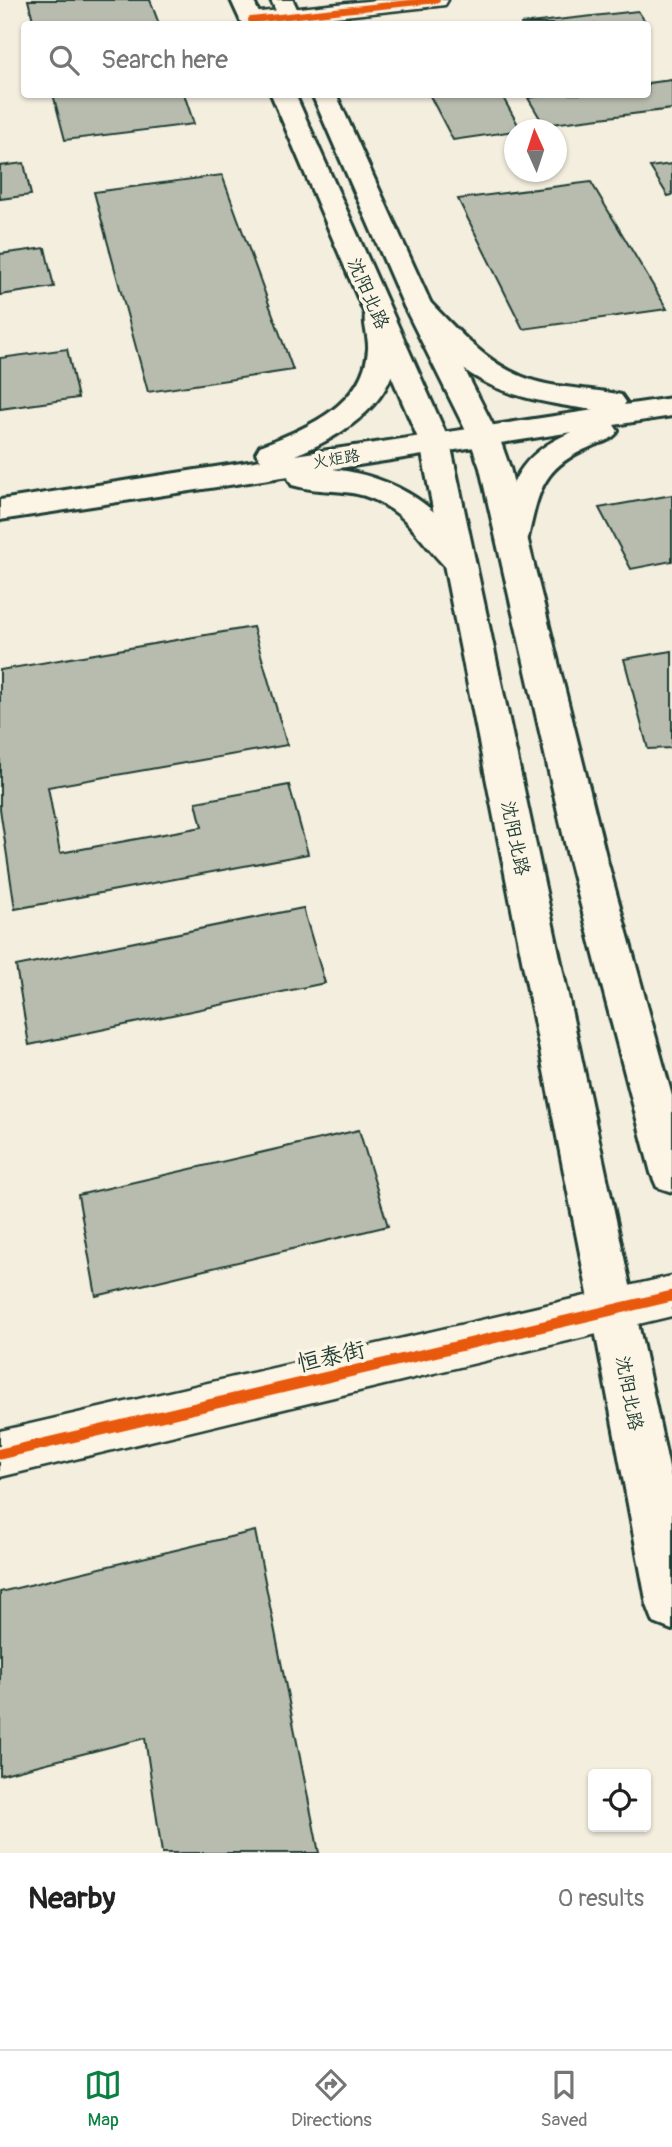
<!DOCTYPE html>
<html lang="en">
<head>
<meta charset="utf-8">
<style>
	:root { --surface:#fff; --page:#f6f6f6; --text:#222; --muted:#767676; --line:#e0e0e0; --accent:#0b8043 }
	body { margin:0; font-family:Pangolin,"LXGW WenKai TC",sans-serif; background:var(--page); color:var(--text) }
	.controls { position:absolute; right:21px; bottom:21px; display:grid; overflow:hidden; border-radius:7px; box-shadow:0 2px 5px #0004 }
	.controls button { width:63px; height:63px; display:grid; place-items:center; padding:0; border:0; border-bottom:2px solid var(--line); background:var(--surface); color:var(--text); font:35px sans-serif }
	.compass { position:absolute; left:504px; top:119px; width:63px; height:63px; border-radius:50%; background:var(--surface); box-shadow:0 2px 5px #0004; rotate:357deg }
	.list { margin:0; padding:0; list-style:none }
	h2 { display:flex; justify-content:space-between; align-items:center; height:91px; margin:0; padding:0 28px; font-size:30px }
	h2 small { font-size:23px; font-weight:400; color:var(--muted) }
	.icon { flex:none; width:38px; height:38px; fill:none; stroke:currentColor; stroke-width:2; stroke-linecap:round; stroke-linejoin:round }
	.map { position:relative; flex:none; width:672px; height:1853px; overflow:hidden }
	.search { position:absolute; background:var(--surface); box-shadow:0 2px 5px #0004; left:21px; right:21px; top:21px; height:77px; display:flex; align-items:center; gap:18px; box-sizing:border-box; padding:0 24px; border-radius:7px; color:var(--muted); font-size:26px }
	.sheet { height:196px; background:var(--surface) }
	nav { display:flex; justify-content:space-around; align-items:center; box-sizing:border-box; height:98px; border-top:2px solid var(--line); background:var(--surface); font-size:19px; color:var(--muted) }
	nav a { display:grid; justify-items:center; gap:4px }
	nav .on { color:var(--accent) }
	.map>svg:first-child { display:block }
</style>
</head>
<body>
<div class="map">
<svg width="672" height="1853" viewBox="0 0 672 1853">
	<rect width="100%" height="100%" fill="#f3eede"/>
	<filter id="ink" filterUnits="userSpaceOnUse"><feTurbulence type="fractalNoise" baseFrequency=".0143" numOctaves="2"/><feDisplacementMap in="SourceGraphic" scale="14" xChannelSelector="R" yChannelSelector="G"/><feConvolveMatrix kernelMatrix="1 2 1 2 8 2 1 2 1" color-interpolation-filters="sRGB"/></filter>
	<g filter="url(#ink)">
		<g fill="#b8bcae" stroke="#1f3d34" stroke-width="2">
			<polygon points="28,0 150,0 159,24 34,24"/>
			<polygon points="638,11 647,24 520,24"/>
			<polygon points="672,80 672,109 544,125 528,98 553,94 648,94 648,83"/>
			<polygon points="53,94 184,94 194,124 65,140"/>
			<polygon points="429,94 501,94 521,130 453,140"/>
			<polygon points="24,163 31,195 0,199 0,166"/>
			<polygon points="672,164 672,195 668,196 650,167"/>
			<polygon points="222,175 293,370 148,392 94,192"/>
			<polygon points="591,182 667,309 523,329 458,199"/>
			<polygon points="45,248 54,287 0,295 0,254"/>
			<polygon points="67,349 78,398 0,409 0,358"/>
			<polygon points="672,495 672,561 631,569 599,508"/>
			<polygon points="253,627 287,745 48,787 60,853 202,827 196,802 289,785 308,854 15,909 0,809 0,670"/>
			<polygon points="672,651 672,748 648,749 624,659"/>
			<polygon points="303,908 325,983 29,1045 16,966"/>
			<polygon points="359,1130 388,1226 96,1296 78,1195"/>
			<polygon points="255,1531 319,1853 162,1853 145,1738 0,1775 0,1592"/>
		</g>
		<g fill="none" stroke-linecap="round" stroke-linejoin="round">
			<g stroke="#1f3d34" stroke-width="5">
				<g id="minor">
					<polygon points="377,0 448,0 445,5 437,6 270,24 243,24 240,20 243,15 251,13"/>
					<polygon points="672,1276 672,1316 0,1477 0,1431"/>
				</g>
			</g>
			<g stroke="#1f3d34" stroke-width="6">
				<path id="secondary" d="M418,298L428,300C463,336 494,373 546,384C571,389 597,389 621,395L626,402L624,405L672,398V416L614,425L618,431C612,441 600,442 590,447C541,468 539,491 528,538L523,546L512,549L501,546L496,538C510,484 517,455 572,432L333,469C397,477 442,507 475,562L470,570C463,572 457,574 450,570C440,565 413,526 399,515C357,482 335,497 292,485L288,478L289,476L0,520V500L261,460L256,453L260,446C306,429 364,405 368,349C369,335 360,318 368,306L378,304L388,306C394,315 395,327 396,338C403,398 344,436 295,455L594,410C550,404 502,397 465,370C444,354 427,331 408,312L404,306L408,300Z"/>
			</g>
			<g stroke="#1f3d34" stroke-width="6">
				<g id="primary">
					<polygon points="231,0 253,0 264,24 242,24"/>
					<polygon points="271,0 293,0 304,24 282,24"/>
					<polygon points="271,94 295,94 450,443 672,1482 672,1630 654,1623 647,1605 591,1309 420,443"/>
					<polygon points="312,94 336,94 432,306 499,437 510,468 606,856 672,1096 672,1192 657,1187 651,1173 568,856 480,468 469,437 404,306"/>
				</g>
			</g>
			<use href="#minor" fill="#fcf5e5" fill-rule="evenodd"/>
			<use href="#secondary" fill="#fcf5e5" fill-rule="evenodd"/>
			<use href="#primary" fill="#fcf5e5" fill-rule="evenodd"/>
			<g stroke="#fcf5e5" stroke-width="9">
				<polyline id="cycleway-far1" points="251,20 437,0"/>
			</g>
			<g stroke="#fcf5e5" stroke-width="16">
				<polyline id="cycleway" points="0,1454 672,1296"/>
			</g>
			<use href="#cycleway-far1" stroke="#e8590c" stroke-width="6"/>
			<use href="#cycleway" stroke="#e8590c" stroke-width="11"/>
		</g>
	</g>
	<g text-anchor="middle" stroke-width="7" stroke-linejoin="round" paint-order="stroke">
		<g font-size="16" fill="#1f3d34" stroke="#fcf5e5">
			<text transform="translate(336 458) rotate(-9)" y="6">火炬路</text>
		</g>
		<g font-size="19" fill="#1f3d34" stroke="#fcf5e5">
			<text transform="translate(369 293) rotate(66)" y="7">沈阳北路</text>
			<text transform="translate(516 838) rotate(78)" y="7">沈阳北路</text>
			<text transform="translate(630 1393) rotate(79)" y="7">沈阳北路</text>
		</g>
		<g font-size="23" fill="#1f3d34" stroke="#fcf5e5">
			<text transform="translate(331 1356) rotate(-13)" y="8">恒泰街</text>
		</g>
	</g>
</svg>
<div class="controls">
<button><svg class="icon" aria-label="locate" viewBox="0 0 24 24"><circle cx="12" cy="12" r="6"/><path d="M12 2v4M12 18v4M2 12h4M18 12h4"/></svg></button>
</div>
<svg class="compass" viewBox="-18 -18 36 36"><path d="M0-13l5 13h-10z" fill="#e53935"/><path d="M0 13l5-13h-10z" fill="#767676"/></svg>
<div class="search"><svg class="icon" aria-label="search" viewBox="0 0 24 24"><circle cx="10" cy="10" r="6"/><path d="M15 15l6 6"/></svg>Search here</div>
</div>
<section class="sheet">
<h2>Nearby<small>0 results</small></h2>
<ul class="list">
</ul>
</section>
<nav>
<a class="on"><svg class="icon" aria-label="map" viewBox="0 0 24 24"><path d="M3 6l6-2 6 2 6-2v14l-6 2-6-2-6 2zM9 4v14M15 6v14"/></svg>Map</a>
<a><svg class="icon" aria-label="directions" viewBox="0 0 24 24"><path d="M12 3l9 9-9 9-9-9zM9 14v-3h6M13 9l2 2-2 2"/></svg>Directions</a>
<a><svg class="icon" aria-label="saved" viewBox="0 0 24 24"><path d="M7 4h10v16l-5-4-5 4z"/></svg>Saved</a>
</nav>
</body>
</html>
